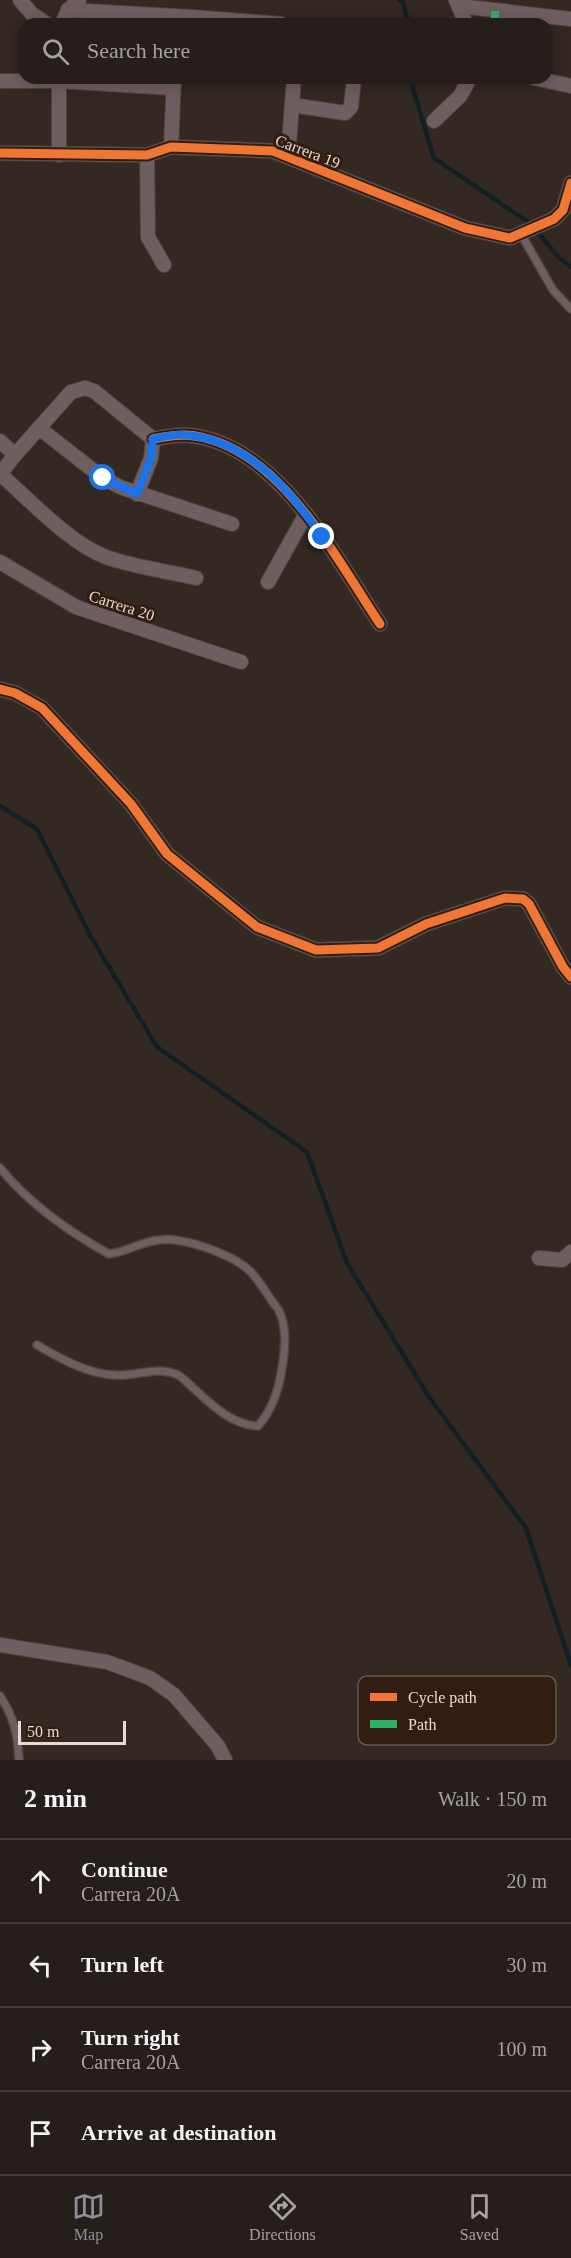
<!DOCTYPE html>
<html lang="en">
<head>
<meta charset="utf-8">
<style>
	:root { --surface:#261e1a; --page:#2e2723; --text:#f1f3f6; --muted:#a4a2a2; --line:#423c39; --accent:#8c9099 }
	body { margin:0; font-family:"Times New Roman",serif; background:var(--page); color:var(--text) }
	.scale { position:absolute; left:18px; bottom:15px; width:108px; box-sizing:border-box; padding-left:6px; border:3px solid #e9dbd3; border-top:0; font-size:16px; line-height:21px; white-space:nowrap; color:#e9dbd3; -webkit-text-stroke:4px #311d11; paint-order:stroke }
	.stop { position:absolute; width:18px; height:18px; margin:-14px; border:4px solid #1a73e8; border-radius:50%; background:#fff }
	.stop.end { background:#1a73e8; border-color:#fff; box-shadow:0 2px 6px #0008 }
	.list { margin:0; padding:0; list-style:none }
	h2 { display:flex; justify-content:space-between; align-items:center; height:78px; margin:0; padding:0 24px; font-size:26px }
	h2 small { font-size:20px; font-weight:400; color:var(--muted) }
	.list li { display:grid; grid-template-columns:39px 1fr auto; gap:18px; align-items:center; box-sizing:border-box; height:84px; padding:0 24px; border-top:2px solid var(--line) }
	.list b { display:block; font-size:22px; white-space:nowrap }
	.list p { margin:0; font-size:20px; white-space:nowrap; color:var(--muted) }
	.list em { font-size:20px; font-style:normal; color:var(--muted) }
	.icon { flex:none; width:33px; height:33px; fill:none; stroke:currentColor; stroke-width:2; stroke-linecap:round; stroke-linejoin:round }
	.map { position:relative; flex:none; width:571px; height:1760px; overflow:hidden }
	.search { position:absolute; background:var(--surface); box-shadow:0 3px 15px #0003; left:18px; right:18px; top:18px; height:66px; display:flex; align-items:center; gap:15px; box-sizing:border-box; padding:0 21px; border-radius:18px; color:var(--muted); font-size:22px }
	.sheet { height:414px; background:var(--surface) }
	nav { display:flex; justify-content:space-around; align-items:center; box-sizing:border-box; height:84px; border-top:2px solid var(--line); background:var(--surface); font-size:16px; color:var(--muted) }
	nav a { display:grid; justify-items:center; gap:3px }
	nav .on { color:var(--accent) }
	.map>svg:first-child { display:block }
</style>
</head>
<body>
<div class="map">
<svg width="571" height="1760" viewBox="0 0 571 1760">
	<rect width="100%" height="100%" fill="#332822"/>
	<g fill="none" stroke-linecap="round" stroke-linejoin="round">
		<g stroke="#122024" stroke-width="4.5">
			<polyline points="400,0 403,3 409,24"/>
			<polyline points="413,78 413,89 434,158 531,224 559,258 571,267"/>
			<polyline points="0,806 37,829 91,937 157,1047 307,1152 347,1263 429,1397 526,1528 571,1665"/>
		</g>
		<g stroke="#4e4540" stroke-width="10">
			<g id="lane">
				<polyline points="521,234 553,290 571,309"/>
				<path d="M0,1168C29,1203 69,1232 109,1254C135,1250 146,1237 175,1240C198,1243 235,1256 251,1272C258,1280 264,1289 270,1298C273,1303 278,1308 280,1313C287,1329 285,1351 282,1368C279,1390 273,1409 258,1426C231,1425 211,1404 192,1387C188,1383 183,1378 178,1375C156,1365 137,1377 114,1375C88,1374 59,1358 37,1345"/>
				<path d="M0,1696C14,1717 18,1735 19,1760"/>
			</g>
		</g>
		<g stroke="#4e4540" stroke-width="16">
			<g id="street">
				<polyline points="20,0 32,14 47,24"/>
				<polyline points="456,0 466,24"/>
				<polyline points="459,6 571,19"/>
				<polyline points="68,10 192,17 281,24"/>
				<polyline points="62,24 68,10 79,0"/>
				<polyline points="59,78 59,155"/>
				<polyline points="534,78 571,86"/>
				<polyline points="0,81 59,81 172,88"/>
				<polyline points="292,105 345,113 351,107 354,78"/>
				<polyline points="434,121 460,96 470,78"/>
				<polyline points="171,147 174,78"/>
				<polyline points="0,153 147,155 171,147 273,151 465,228 510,238 554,219 563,210 571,183"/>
				<polyline points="147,155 148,237 164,265"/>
				<polyline points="288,157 294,78"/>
				<polyline points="39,428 103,478 120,487 232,524"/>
				<path d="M153,439C163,437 175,435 185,435C276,440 335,557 380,624"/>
				<polyline points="0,441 15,455 0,474"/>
				<polyline points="15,455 71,392 85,388 94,391 153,439"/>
				<path d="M0,474C30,500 69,543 106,557C134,567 167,571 196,578"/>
				<polyline points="137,494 151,458 153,439"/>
				<polyline points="0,562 76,607 241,662"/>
				<polyline points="268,582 306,514"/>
				<polyline points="0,689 15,693 42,708 131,804 167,854 257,927 316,950 378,948 426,924 505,898 523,899 529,904 563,967 571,977"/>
				<polyline points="539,1258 562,1260 571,1252"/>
				<polyline points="0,1645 107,1662 150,1678 174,1695 218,1746 225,1760"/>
			</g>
		</g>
		<use href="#lane" stroke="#6f5e5f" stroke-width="7"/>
		<use href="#street" stroke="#6f5e5f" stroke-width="14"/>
		<polyline stroke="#2db169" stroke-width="8" stroke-dasharray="15 8" stroke-linecap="butt" points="495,11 495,24"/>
		<g stroke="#311d11" stroke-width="13">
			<g id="cycleway">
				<polyline points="0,153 147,155 171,147 273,151 465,228 510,238 554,219 563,210 571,183"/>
				<path d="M153,439C163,437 175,435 185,435C276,440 335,557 380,624"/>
				<polyline points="0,689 15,693 42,708 131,804 167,854 257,927 316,950 378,948 426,924 505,898 523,899 529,904 563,967 571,977"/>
			</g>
		</g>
		<use href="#cycleway" stroke="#f07635" stroke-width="9"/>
	</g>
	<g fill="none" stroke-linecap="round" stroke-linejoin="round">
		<path stroke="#1a73e8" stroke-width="8" d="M103,478L137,494L151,458L153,439C163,437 175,434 185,435C246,439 291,490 322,537"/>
	</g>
	<g text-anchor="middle" stroke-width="6" stroke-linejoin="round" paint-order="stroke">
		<g font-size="16" fill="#e9dbd3" stroke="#311d11">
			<text transform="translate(308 151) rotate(21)" y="6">Carrera 19</text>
			<text transform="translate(122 605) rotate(18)" y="6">Carrera 20</text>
		</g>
	</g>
	<rect x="358" y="1676" width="198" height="69" rx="9" fill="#311d11" stroke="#68564b" stroke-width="1.5"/>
	<rect x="370" y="1693" width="27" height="8" fill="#f07635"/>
	<rect x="370" y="1720" width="27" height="8" fill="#2db169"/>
	<g font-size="16" fill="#e9dbd3">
		<text x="408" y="1703">Cycle path</text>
		<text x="408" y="1730">Path</text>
	</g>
</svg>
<div class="scale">50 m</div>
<div class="stop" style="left:103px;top:478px"></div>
<div class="stop end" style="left:322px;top:537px"></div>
<div class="search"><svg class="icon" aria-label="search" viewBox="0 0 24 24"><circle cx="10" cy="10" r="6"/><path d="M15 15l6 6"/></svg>Search here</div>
</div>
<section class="sheet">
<h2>2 min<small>Walk · 150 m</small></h2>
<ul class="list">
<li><svg class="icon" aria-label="ahead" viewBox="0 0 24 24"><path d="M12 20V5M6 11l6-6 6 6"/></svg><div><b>Continue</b><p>Carrera 20A</p></div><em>20 m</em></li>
<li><svg class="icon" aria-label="left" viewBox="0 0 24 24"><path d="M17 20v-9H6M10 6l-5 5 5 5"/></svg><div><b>Turn left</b></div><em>30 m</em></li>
<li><svg class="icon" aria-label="right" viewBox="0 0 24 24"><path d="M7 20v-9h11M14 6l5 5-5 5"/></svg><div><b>Turn right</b><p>Carrera 20A</p></div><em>100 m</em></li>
<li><svg class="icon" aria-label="arrive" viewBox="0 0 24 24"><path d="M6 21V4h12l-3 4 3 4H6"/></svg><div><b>Arrive at destination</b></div></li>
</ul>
</section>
<nav>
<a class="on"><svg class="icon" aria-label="map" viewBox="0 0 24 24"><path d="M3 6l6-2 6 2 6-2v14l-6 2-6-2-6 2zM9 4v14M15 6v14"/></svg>Map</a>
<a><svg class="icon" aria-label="directions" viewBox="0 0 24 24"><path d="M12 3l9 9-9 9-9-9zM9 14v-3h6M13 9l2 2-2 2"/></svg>Directions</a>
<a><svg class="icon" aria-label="saved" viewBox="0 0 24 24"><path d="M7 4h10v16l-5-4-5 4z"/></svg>Saved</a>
</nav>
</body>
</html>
